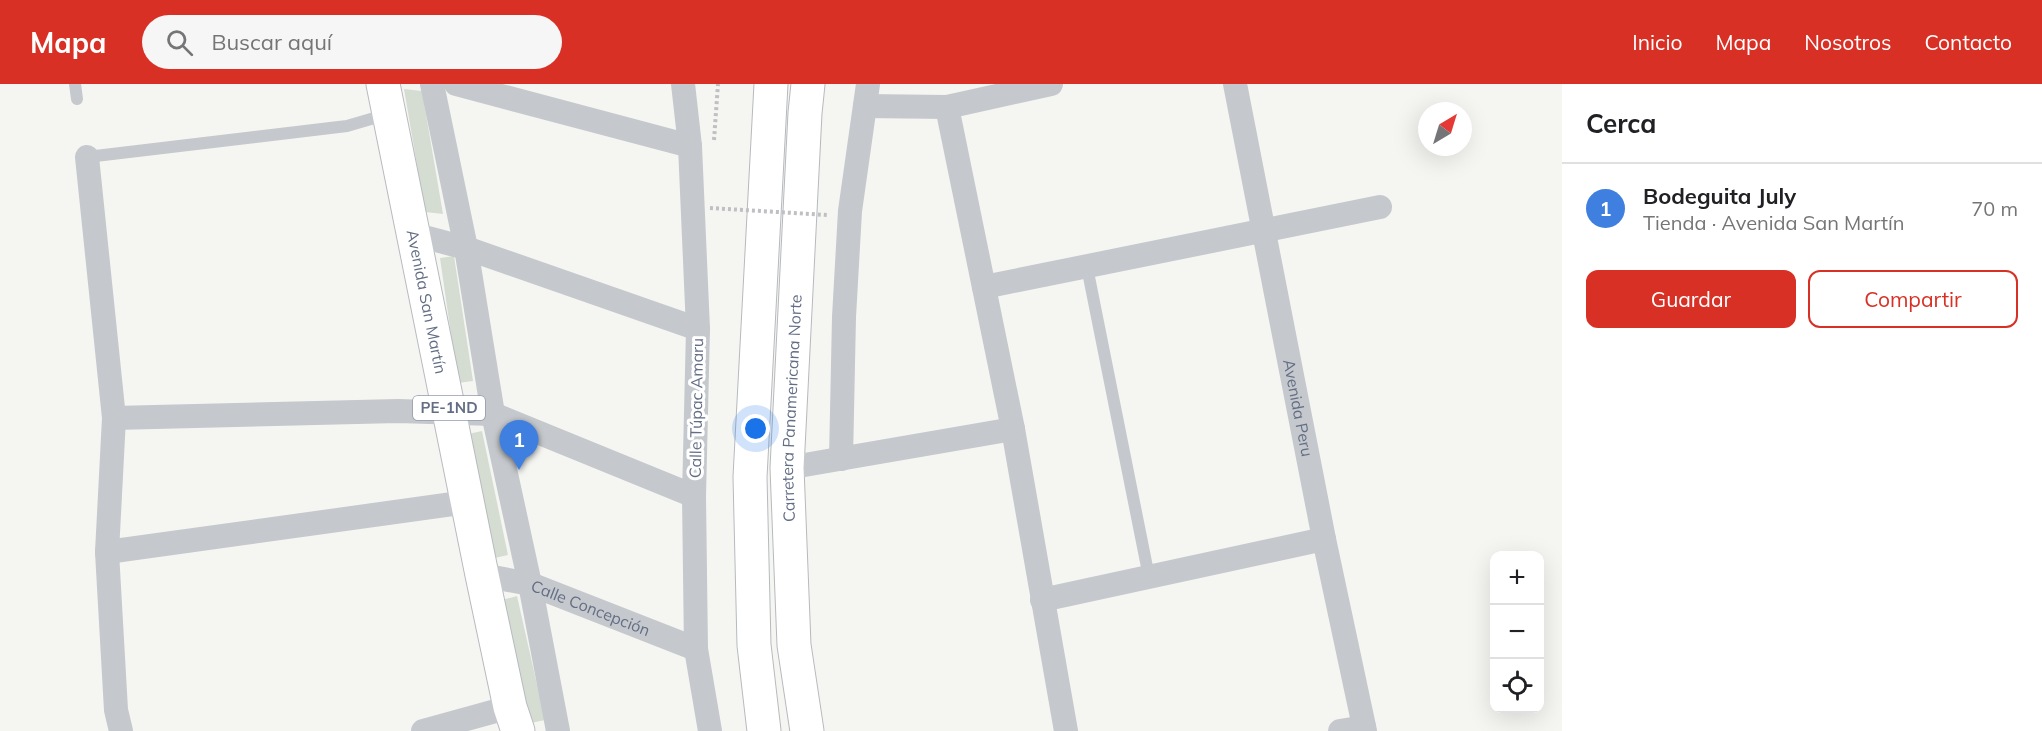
<!DOCTYPE html>
<html lang="es">
<head>
<meta charset="utf-8">
<style>
	:root { --surface:#fff; --page:#f6f6f6; --text:#202124; --muted:#757577; --line:#e0e0e0; --accent:#d93025 }
	body { margin:0; font-family:Mulish,sans-serif; background:var(--page); color:var(--text) }
	.controls { position:absolute; right:18px; bottom:18px; display:grid; overflow:hidden; border-radius:12px; box-shadow:0 6px 24px #0002 }
	.controls button { width:54px; height:54px; display:grid; place-items:center; padding:0; border:0; border-bottom:2px solid var(--line); background:var(--surface); color:var(--text); font:30px sans-serif }
	.compass { position:absolute; left:1418px; top:18px; width:54px; height:54px; border-radius:50%; background:var(--surface); box-shadow:0 6px 24px #0002; rotate:38deg }
	.you { position:absolute; left:756px; top:345px; width:21px; height:21px; margin:-15px; border:4px solid #fff; border-radius:50%; background:#1a73e8; box-shadow:0 0 0 9px #1a73e833 }
	.badge { display:grid; place-items:center; width:39px; height:39px; border-radius:50%; background:var(--accent); color:#fff; font-size:20px; font-weight:700 }
	.pin { position:absolute; translate:-50% -50px; filter:drop-shadow(0 2px 3px #0008) }
	.pin::after { content:''; position:absolute; top:32px; width:21px; height:18px; background:inherit; clip-path:polygon(0 0,100% 0,50% 100%) }
	.list { margin:0; padding:0; list-style:none }
	h2 { display:flex; justify-content:space-between; align-items:center; height:78px; margin:0; padding:0 24px; font-size:26px }
	h2 small { font-size:20px; font-weight:400; color:var(--muted) }
	.list li { display:grid; grid-template-columns:39px 1fr auto; gap:18px; align-items:center; box-sizing:border-box; height:90px; padding:0 24px; border-top:2px solid var(--line) }
	.list b { display:block; font-size:22px; white-space:nowrap }
	.list p { margin:0; font-size:20px; white-space:nowrap; color:var(--muted) }
	.list em { font-size:20px; font-style:normal; color:var(--muted) }
	.actions { display:flex; gap:12px; padding:18px 24px }
	.actions a { flex:1; padding:14px 0; border:2px solid var(--accent); border-radius:12px; text-align:center; font-size:21px; color:var(--accent) }
	.actions .main { background:var(--accent); color:#fff }
	.icon { flex:none; width:33px; height:33px; fill:none; stroke:currentColor; stroke-width:2; stroke-linecap:round; stroke-linejoin:round }
	.map { position:relative; flex:none; width:1562px; height:647px; overflow:hidden }
	header { display:flex; align-items:center; gap:36px; box-sizing:border-box; height:84px; padding:0 30px; background:var(--accent); color:#fff }
	header strong { font-size:28px }
	nav { display:flex; gap:33px; margin-inline-start:auto; font-size:21px }
	.search { width:420px; height:54px; background:var(--page); display:flex; align-items:center; gap:15px; box-sizing:border-box; padding:0 21px; border-radius:33px; color:var(--muted); font-size:22px }
	main { display:flex }
	aside { flex:1; background:var(--surface) }
	.map>svg:first-child { display:block }
</style>
</head>
<body>
<header>
<strong>Mapa</strong>
<div class="search"><svg class="icon" aria-label="search" viewBox="0 0 24 24"><circle cx="10" cy="10" r="6"/><path d="M15 15l6 6"/></svg>Buscar aquí</div>
<nav><a>Inicio</a><a>Mapa</a><a>Nosotros</a><a>Contacto</a></nav>
</header>
<main>
<div class="map">
<svg width="1562" height="647" viewBox="0 0 1562 647">
	<rect width="100%" height="100%" fill="#f5f6f2"/>
	<g fill="#d5ddd3">
		<polygon points="404,5 422,7 443,130 425,128"/>
		<polygon points="454,172 473,297 458,299 440,174"/>
		<polygon points="482,347 508,471 495,474 468,350"/>
		<polygon points="517,512 545,636 531,639 502,516"/>
	</g>
	<g fill="none" stroke-linecap="round" stroke-linejoin="round">
		<g stroke="#b8bac0" stroke-width="35">
			<g id="primary">
				<path id="s3" d="M383,0L482,491L510,623L518,647"/>
			</g>
		</g>
		<g stroke="#b7b9be" stroke-width="35">
			<g id="trunk">
				<polyline points="764,647 754,561 750,393 771,0"/>
				<path id="s4" d="M807,647L794,561L787,384L805,29L808,0"/>
			</g>
		</g>
		<polyline stroke="#bfc0c3" stroke-width="4" stroke-dasharray="3 3" stroke-linecap="butt" points="714,56 718,0"/>
		<g stroke="#c5c8cc" stroke-width="12">
			<polyline points="75,0 77,15"/>
			<polyline points="87,73 347,42 388,30"/>
			<polyline points="1087,183 1149,493"/>
		</g>
		<g stroke="#c5c8cc" stroke-width="24">
			<polyline points="432,0 466,164 493,330 530,500 558,647"/>
			<polyline points="456,0 690,62"/>
			<polyline points="683,0 690,62 698,245 694,412 696,565 710,647"/>
			<path id="s1" d="M1235,0L1324,455L1365,647"/>
			<polyline points="865,22 947,23 1051,0"/>
			<polyline points="947,23 1013,345 1066,647"/>
			<polyline points="87,73 114,334 107,468 116,626 121,647"/>
			<polyline points="413,150 466,164 698,245"/>
			<polyline points="984,203 1380,123"/>
			<polyline points="114,334 398,327 493,330 694,412"/>
			<polyline points="841,375 844,233 850,127 868,0"/>
			<polyline points="787,384 1013,345"/>
			<polyline points="107,468 467,418"/>
			<path id="s2" d="M482,491L530,500L696,565"/>
			<polyline points="1042,516 1324,455"/>
			<polyline points="423,647 510,623"/>
			<polyline points="1340,647 1364,643"/>
		</g>
		<use href="#primary" stroke="#fff" stroke-width="33"/>
		<use href="#trunk" stroke="#fff" stroke-width="33"/>
		<polyline stroke="#bfc0c3" stroke-width="4" stroke-dasharray="3 3" stroke-linecap="butt" points="710,124 827,131"/>
	</g>
	<g text-anchor="middle" stroke-width="6" stroke-linejoin="round" paint-order="stroke">
		<rect fill="#fff" stroke="#929aaa" stroke-width="1.5" x="413" y="312" width="72" height="24" rx="4.5"/>
		<g font-size="15" font-weight="bold" fill="#636e85">
			<text x="449" y="329">PE-1ND</text>
		</g>
		<g font-size="16" fill="#636e85" stroke="#fff">
			<text dy="6" stroke="none"><textPath href="#s3" startOffset="222">Avenida San Martín</textPath></text>
			<text transform="translate(696 324) rotate(-89)" y="6">Calle Túpac Amaru</text>
			<text dy="6" stroke="none"><textPath href="#s4" startOffset="324">Carretera Panamericana Norte</textPath></text>
			<text dy="6" stroke="none"><textPath href="#s1" startOffset="330">Avenida Peru</textPath></text>
			<text dy="6" stroke="none"><textPath href="#s2" startOffset="114">Calle Concepción</textPath></text>
		</g>
	</g>
</svg>
<div class="controls">
<button>+</button>
<button>−</button>
<button><svg class="icon" aria-label="locate" viewBox="0 0 24 24"><circle cx="12" cy="12" r="6"/><path d="M12 2v4M12 18v4M2 12h4M18 12h4"/></svg></button>
</div>
<svg class="compass" viewBox="-18 -18 36 36"><path d="M0-13l5 13h-10z" fill="#e53935"/><path d="M0 13l5-13h-10z" fill="#757577"/></svg>
<div class="you"></div>
<div class="pin badge" style="left:519px;top:386px;background:#3f7fe0">1</div>
</div>
<aside>
<h2>Cerca<small></small></h2>
<ul class="list">
<li><span class="badge" style="background:#3f7fe0">1</span><div><b>Bodeguita July</b><p>Tienda · Avenida San Martín</p></div><em>70 m</em></li>
</ul>
<div class="actions"><a class="main">Guardar</a><a>Compartir</a></div>
</aside>
</main>
</body>
</html>
